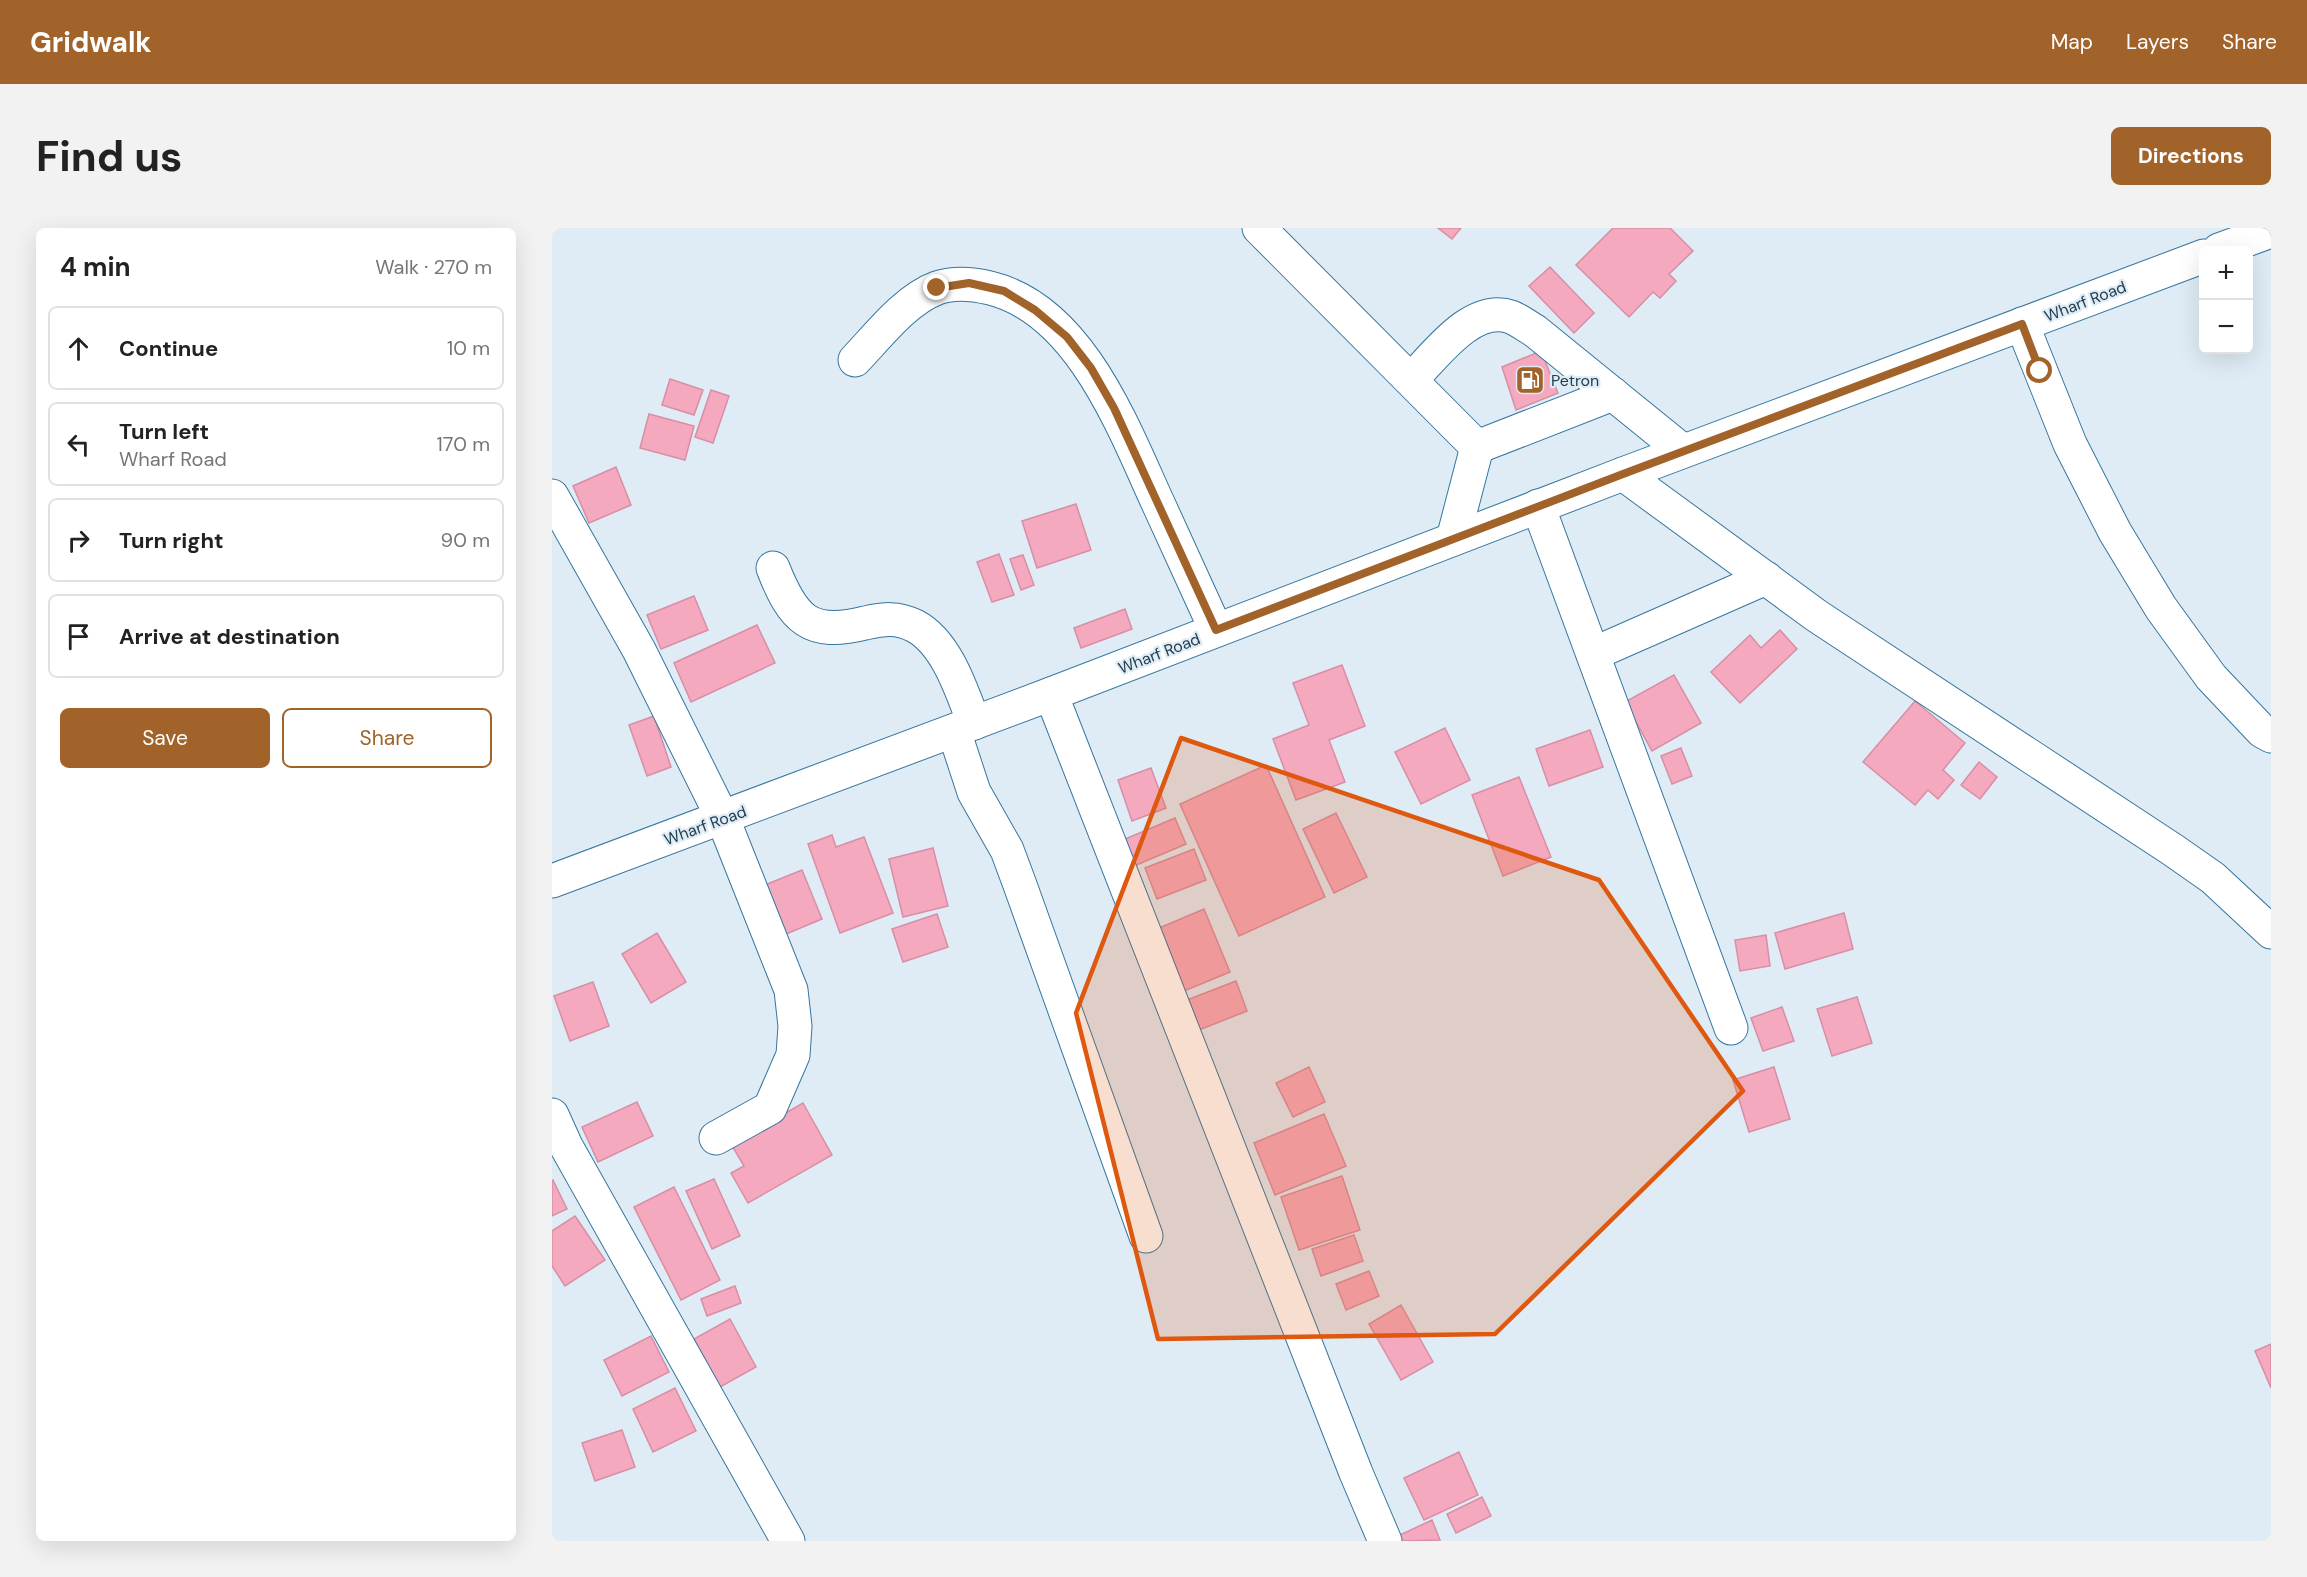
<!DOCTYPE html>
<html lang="en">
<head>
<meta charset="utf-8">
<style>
	:root { --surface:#fff; --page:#f2f2f2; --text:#222; --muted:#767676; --line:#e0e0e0; --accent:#a16329 }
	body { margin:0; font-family:"DM Sans",sans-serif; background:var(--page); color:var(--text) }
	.controls { position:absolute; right:18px; top:18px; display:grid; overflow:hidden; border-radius:9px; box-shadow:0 6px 24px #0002 }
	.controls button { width:54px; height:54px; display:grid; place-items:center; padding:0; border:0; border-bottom:2px solid var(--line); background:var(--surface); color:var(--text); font:30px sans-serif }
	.stop { position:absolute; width:18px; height:18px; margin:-14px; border:4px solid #a16329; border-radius:50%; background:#fff }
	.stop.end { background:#a16329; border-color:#fff; box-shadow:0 2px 6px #0008 }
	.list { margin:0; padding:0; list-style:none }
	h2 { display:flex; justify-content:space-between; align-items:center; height:78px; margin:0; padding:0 24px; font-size:26px }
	h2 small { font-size:20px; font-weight:400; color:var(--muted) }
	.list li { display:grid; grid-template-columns:39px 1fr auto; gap:18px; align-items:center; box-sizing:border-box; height:84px; margin:0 12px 12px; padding:0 12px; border:2px solid var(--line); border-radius:9px }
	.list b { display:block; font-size:22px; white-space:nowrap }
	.list p { margin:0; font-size:20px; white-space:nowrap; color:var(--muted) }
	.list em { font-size:20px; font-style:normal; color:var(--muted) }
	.actions { display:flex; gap:12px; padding:18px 24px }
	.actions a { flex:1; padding:14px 0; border:2px solid var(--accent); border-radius:9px; text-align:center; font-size:21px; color:var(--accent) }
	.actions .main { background:var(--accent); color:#fff }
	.icon { flex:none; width:33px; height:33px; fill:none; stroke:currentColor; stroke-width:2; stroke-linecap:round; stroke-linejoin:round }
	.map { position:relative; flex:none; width:1719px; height:1313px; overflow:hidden; border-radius:9px }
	header { display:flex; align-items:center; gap:36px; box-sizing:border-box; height:84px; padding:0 30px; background:var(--accent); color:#fff }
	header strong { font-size:28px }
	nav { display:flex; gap:33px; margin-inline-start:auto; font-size:21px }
	.intro { display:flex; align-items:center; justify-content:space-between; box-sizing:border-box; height:144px; padding:0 36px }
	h1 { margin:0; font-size:42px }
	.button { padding:15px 27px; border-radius:9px; background:var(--accent); color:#fff; font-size:21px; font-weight:700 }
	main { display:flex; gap:36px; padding:0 36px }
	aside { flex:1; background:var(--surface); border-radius:9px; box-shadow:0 6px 24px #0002 }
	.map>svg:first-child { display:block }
</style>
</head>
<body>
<header>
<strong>Gridwalk</strong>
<nav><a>Map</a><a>Layers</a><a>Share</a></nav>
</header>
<div class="intro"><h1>Find us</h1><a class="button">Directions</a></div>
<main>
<aside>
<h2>4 min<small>Walk · 270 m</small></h2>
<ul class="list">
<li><svg class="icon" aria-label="ahead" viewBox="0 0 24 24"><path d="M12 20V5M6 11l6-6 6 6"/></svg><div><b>Continue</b></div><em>10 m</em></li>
<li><svg class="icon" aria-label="left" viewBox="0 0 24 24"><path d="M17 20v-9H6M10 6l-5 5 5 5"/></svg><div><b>Turn left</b><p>Wharf Road</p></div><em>170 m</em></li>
<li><svg class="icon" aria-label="right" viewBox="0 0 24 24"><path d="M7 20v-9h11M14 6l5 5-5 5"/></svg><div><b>Turn right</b></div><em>90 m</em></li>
<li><svg class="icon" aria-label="arrive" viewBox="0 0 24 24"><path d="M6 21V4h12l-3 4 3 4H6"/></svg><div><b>Arrive at destination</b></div></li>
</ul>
<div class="actions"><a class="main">Save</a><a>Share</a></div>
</aside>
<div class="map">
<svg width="1719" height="1313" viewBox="0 0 1719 1313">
	<rect width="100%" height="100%" fill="#dfecf5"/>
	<g fill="#f5a9bf" stroke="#d88ea4" stroke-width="1.5">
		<polygon points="886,0 909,0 900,11"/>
		<polygon points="1061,0 1118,0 1141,23 1117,46 1124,53 1108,70 1101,64 1077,89 1024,37"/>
		<polygon points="998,39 1042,85 1022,105 977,58"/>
		<polygon points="989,123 1006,165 964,182 950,139"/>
		<polygon points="118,151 151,162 142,187 110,177"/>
		<polygon points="159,162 177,168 161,215 143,209"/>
		<polygon points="97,186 142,198 133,232 88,220"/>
		<polygon points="64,239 79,277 37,295 21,258"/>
		<polygon points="524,276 539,322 485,340 470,293"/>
		<polygon points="447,326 462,367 440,374 425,334"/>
		<polygon points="471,327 482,357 469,362 458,331"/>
		<polygon points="142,368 156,402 109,421 95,387"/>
		<polygon points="573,381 580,401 529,420 522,400"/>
		<polygon points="205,397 223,435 139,474 122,435"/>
		<polygon points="1228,402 1245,421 1188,475 1159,444 1198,407 1209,420"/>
		<polygon points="790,437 813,498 777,512 793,554 744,572 721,511 757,497 741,455"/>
		<polygon points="1122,447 1149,495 1100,523 1073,474"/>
		<polygon points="1363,473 1413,515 1391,542 1402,552 1386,571 1376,562 1363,577 1311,534"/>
		<polygon points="102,488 119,539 95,548 77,497"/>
		<polygon points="893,500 918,552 869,576 843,524"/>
		<polygon points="1038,502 1051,539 997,558 984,521"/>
		<polygon points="1129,520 1140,548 1120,556 1109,528"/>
		<polygon points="1427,534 1445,549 1428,571 1409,557"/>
		<polygon points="714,537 773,669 687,708 628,576"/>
		<polygon points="599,540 614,580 580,593 566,552"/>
		<polygon points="967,549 999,629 951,648 920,567"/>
		<polygon points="784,585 815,649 782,665 751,601"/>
		<polygon points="623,590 634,616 582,638 571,612"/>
		<polygon points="280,607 284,619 312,609 341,685 288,705 256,616"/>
		<polygon points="381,620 396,678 351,689 337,631"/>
		<polygon points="642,621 654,652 605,671 593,640"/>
		<polygon points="250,642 270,691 234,706 213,657"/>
		<polygon points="652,681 678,744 632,763 605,701"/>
		<polygon points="1292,685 1301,721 1233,741 1223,705"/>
		<polygon points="385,686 396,719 351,734 340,701"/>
		<polygon points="105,705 134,754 99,775 70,726"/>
		<polygon points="1214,707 1218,738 1188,743 1183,712"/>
		<polygon points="684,753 695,783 647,802 635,772"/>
		<polygon points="41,754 57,798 18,813 2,768"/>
		<polygon points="1305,769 1320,815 1280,828 1265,781"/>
		<polygon points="1230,779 1242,813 1211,823 1199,790"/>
		<polygon points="757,839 773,874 741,889 724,855"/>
		<polygon points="1222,839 1238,891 1197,904 1181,852"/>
		<polygon points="85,874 101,908 46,934 30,899"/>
		<polygon points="251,875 280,927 196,975 179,945 192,938 179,916"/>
		<polygon points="772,886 794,938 723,967 702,915"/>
		<polygon points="790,948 808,1002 747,1022 729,969"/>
		<polygon points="162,951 188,1008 160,1021 134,963"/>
		<polygon points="1,952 15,981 0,988 0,953"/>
		<polygon points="122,959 168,1052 129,1072 82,979"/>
		<polygon points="23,988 53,1032 13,1058 0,1038 0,1003"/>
		<polygon points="802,1007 811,1033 769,1048 760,1021"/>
		<polygon points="817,1043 827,1068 794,1082 784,1056"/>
		<polygon points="183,1058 189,1075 155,1088 149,1071"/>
		<polygon points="849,1077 881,1134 849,1152 817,1096"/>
		<polygon points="178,1091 204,1139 168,1159 142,1111"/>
		<polygon points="99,1108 117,1144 70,1168 52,1132"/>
		<polygon points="1719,1116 1719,1160 1703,1123"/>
		<polygon points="123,1160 144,1203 101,1224 81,1181"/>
		<polygon points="70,1202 83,1239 43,1253 30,1215"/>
		<polygon points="907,1224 926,1267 872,1292 852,1250"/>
		<polygon points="930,1269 939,1288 904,1305 895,1286"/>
		<polygon points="880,1292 888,1312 848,1313 846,1308"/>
	</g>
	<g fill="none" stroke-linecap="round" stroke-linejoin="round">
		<g stroke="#3576a0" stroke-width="35">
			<g id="minor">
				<polyline points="707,0 925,219"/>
				<polyline points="1470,96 1518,216 1563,304 1609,380 1659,449 1710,503 1719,508"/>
				<path d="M303,132C326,108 353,72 385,60C402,54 421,56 438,60C528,82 571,199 606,275C625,317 645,360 664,402"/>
				<path d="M859,152C883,128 920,75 959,89C967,92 976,99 983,103L1131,223"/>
				<polyline points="925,219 1061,166"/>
				<polyline points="1071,246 1265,388 1621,622 1661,650 1719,704"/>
				<polyline points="0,268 87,422 171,591 239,762 243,798 241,827 218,880 164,910"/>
				<polyline points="986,278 1179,800"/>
				<polyline points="901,311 925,219"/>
				<path d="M221,340C241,391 257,409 313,395C332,391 345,389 363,398C395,415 410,464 422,495"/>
				<polyline points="1041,426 1214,350"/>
				<polyline points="499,466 804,1245 833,1313"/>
				<polyline points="402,503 422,564 455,622 468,657 594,1008"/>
				<polyline points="0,887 14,918 236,1313"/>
			</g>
		</g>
		<g stroke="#3576a0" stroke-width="35">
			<g id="major">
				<polyline points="1667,22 1719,3"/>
				<polyline points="0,653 499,466 1071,246 1652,28"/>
			</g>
		</g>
		<use href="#minor" stroke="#fff" stroke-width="33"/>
		<use href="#major" stroke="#fff" stroke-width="33"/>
	</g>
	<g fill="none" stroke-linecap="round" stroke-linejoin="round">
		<polyline stroke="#a16329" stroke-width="8" points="385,60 417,55 452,63 483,82 515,109 539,140 562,180 664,402 1071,246 1470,96 1488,143"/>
	</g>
	<path fill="#de580f" fill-opacity="0.2" stroke="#de580f" stroke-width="4.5" stroke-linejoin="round" d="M629,510L1047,652L1191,863L943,1106L606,1111L524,785Z"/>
	<defs>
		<g id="fuel-square" transform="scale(1.5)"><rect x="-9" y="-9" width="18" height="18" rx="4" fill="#a16329" stroke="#dfecf5"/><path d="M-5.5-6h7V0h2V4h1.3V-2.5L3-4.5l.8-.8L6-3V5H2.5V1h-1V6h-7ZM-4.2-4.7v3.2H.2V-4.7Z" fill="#fff"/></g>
	</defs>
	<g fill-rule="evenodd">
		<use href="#fuel-square" x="978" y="152"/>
	</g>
	<g text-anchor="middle" stroke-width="4.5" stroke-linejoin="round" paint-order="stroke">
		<g font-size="16" fill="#223e50" stroke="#dfecf5">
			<text transform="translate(1533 73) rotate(-21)" y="6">Wharf Road</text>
			<text transform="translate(607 425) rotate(-21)" y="6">Wharf Road</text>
			<text transform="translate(153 597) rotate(-20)" y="6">Wharf Road</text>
		</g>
		<g font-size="16" fill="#223e50" stroke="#dfecf5" text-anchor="start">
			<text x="999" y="158">Petron</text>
		</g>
	</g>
</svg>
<div class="controls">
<button>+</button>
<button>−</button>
</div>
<div class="stop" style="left:1488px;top:143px"></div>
<div class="stop end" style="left:385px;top:60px"></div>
</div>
</main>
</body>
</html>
